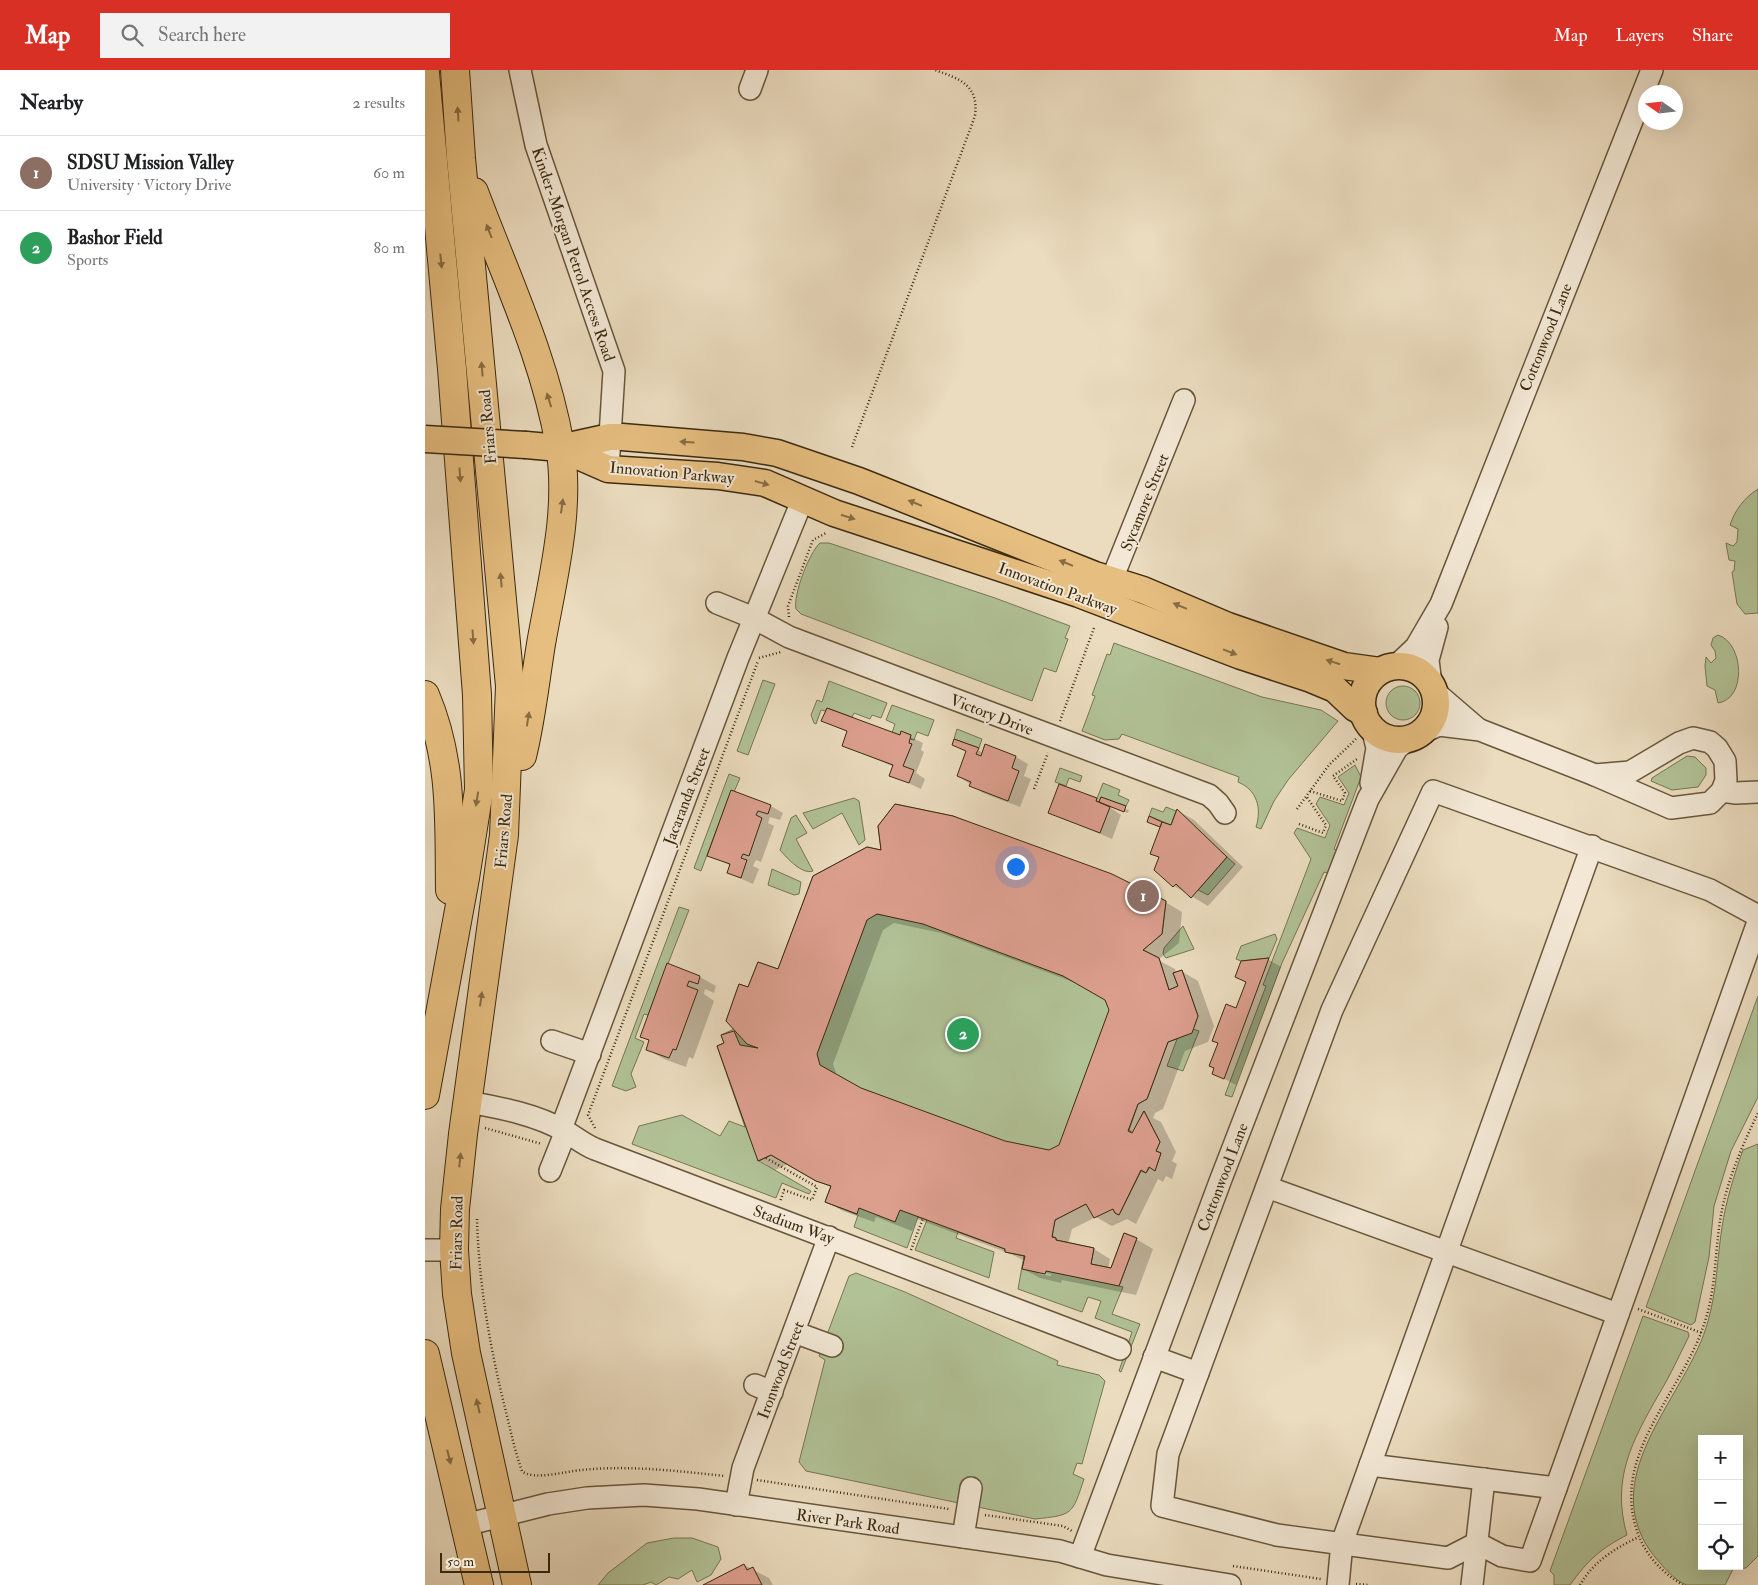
<!DOCTYPE html>
<html lang="en">
<head>
<meta charset="utf-8">
<style>
	:root { --surface:#fff; --page:#f2f2f2; --text:#202124; --muted:#757577; --line:#e0e0e0; --accent:#d93025 }
	body { margin:0; font-family:"IM FELL Double Pica",serif; background:var(--page); color:var(--text) }
	.controls { position:absolute; right:15px; bottom:15px; display:grid; overflow:hidden; border-radius:0px; box-shadow:0 5px 20px #0002 }
	.controls button { width:45px; height:45px; display:grid; place-items:center; padding:0; border:0; border-bottom:1px solid var(--line); background:var(--surface); color:var(--text); font:25px sans-serif }
	.compass { position:absolute; left:1213px; top:15px; width:45px; height:45px; border-radius:50%; background:var(--surface); box-shadow:0 5px 20px #0002; rotate:284deg }
	.scale { position:absolute; left:15px; bottom:12px; width:110px; box-sizing:border-box; padding-left:5px; border:2px solid #3c2a0f; border-top:0; font-size:14px; line-height:18px; white-space:nowrap; color:#3c2a0f; -webkit-text-stroke:4px #f2e8d5; paint-order:stroke }
	.you { position:absolute; left:590px; top:796px; width:18px; height:18px; margin:-12px; border:4px solid #fff; border-radius:50%; background:#1a73e8; box-shadow:0 0 0 8px #1a73e833 }
	.badge { display:grid; place-items:center; width:32px; height:32px; border-radius:50%; background:var(--accent); color:#fff; font-size:16px; font-weight:700 }
	.pin { position:absolute; translate:-50% -50%; border:2px solid #fff; box-shadow:0 1px 5px #0006 }
	.list { margin:0; padding:0; list-style:none }
	h2 { display:flex; justify-content:space-between; align-items:center; height:65px; margin:0; padding:0 20px; font-size:21px }
	h2 small { font-size:16px; font-weight:400; color:var(--muted) }
	.list li { display:grid; grid-template-columns:32px 1fr auto; gap:15px; align-items:center; box-sizing:border-box; height:75px; padding:0 20px; border-top:1px solid var(--line) }
	.list b { display:block; font-size:19px; white-space:nowrap }
	.list p { margin:0; font-size:16px; white-space:nowrap; color:var(--muted) }
	.list em { font-size:16px; font-style:normal; color:var(--muted) }
	.icon { flex:none; width:28px; height:28px; fill:none; stroke:currentColor; stroke-width:2; stroke-linecap:round; stroke-linejoin:round }
	.map { position:relative; flex:none; width:1333px; height:1515px; overflow:hidden }
	header { display:flex; align-items:center; gap:30px; box-sizing:border-box; height:70px; padding:0 25px; background:var(--accent); color:#fff }
	header strong { font-size:24px }
	nav { display:flex; gap:28px; margin-inline-start:auto; font-size:18px }
	.search { width:350px; height:45px; background:var(--page); display:flex; align-items:center; gap:12px; box-sizing:border-box; padding:0 18px; border-radius:0px; color:var(--muted); font-size:19px }
	main { display:flex }
	aside { flex:1; background:var(--surface) }
	.map>svg:first-child { display:block }
</style>
</head>
<body>
<header>
<strong>Map</strong>
<div class="search"><svg class="icon" aria-label="search" viewBox="0 0 24 24"><circle cx="10" cy="10" r="6"/><path d="M15 15l6 6"/></svg>Search here</div>
<nav><a>Map</a><a>Layers</a><a>Share</a></nav>
</header>
<main>
<aside>
<h2>Nearby<small>2 results</small></h2>
<ul class="list">
<li><span class="badge" style="background:#8d6e63">1</span><div><b>SDSU Mission Valley</b><p>University · Victory Drive</p></div><em>60 m</em></li>
<li><span class="badge" style="background:#2e9e5b">2</span><div><b>Bashor Field</b><p>Sports</p></div><em>80 m</em></li>
</ul>
</aside>
<div class="map">
<svg width="1333" height="1515" viewBox="0 0 1333 1515">
	<rect width="100%" height="100%" fill="#ebdcbf"/>
	<filter id="stains"><feTurbulence type="fractalNoise" baseFrequency=".004" numOctaves="4"/><feColorMatrix values="0 0 0 0 .2 0 0 0 0 .09 0 0 0 0 .02 0 0 0 .5 -.17"/></filter>
	<radialGradient id="worn" r=".72"><stop offset=".6" stop-color="#630" stop-opacity="0"/><stop offset="1" stop-color="#630" stop-opacity=".3"/></radialGradient>
	<g fill="#b1c296" stroke="#767652" fill-rule="evenodd">
		<path d="M1333,419V543L1320,544L1312,534L1307,502L1309,501L1310,491L1304,490L1301,473L1308,476L1312,472L1313,459L1305,455C1310,440 1319,428 1333,419Z"/>
		<path d="M395,473H404L570,528L645,556L640,568L643,569L631,602L619,598L607,631L376,544L371,539C368,525 384,483 395,473Z"/>
		<path d="M1293,565C1319,573 1322,629 1293,633L1290,620L1282,616L1280,596L1281,587L1286,593L1291,588L1290,581L1286,575L1288,568Z"/>
		<path d="M689,573L837,627L896,640L913,651L863,710L849,731L836,759L831,757C837,738 832,720 813,712L814,707L697,664L694,669L680,670L657,661L670,626L667,625L682,584L685,585Z"/>
		<polygon points="338,610 350,614 323,685 312,681"/>
		<polygon points="404,611 462,633 456,648 447,645 445,649 429,643 427,647 402,638 400,641 396,640 391,654 389,653 386,645 392,630 397,632"/>
		<circle cx="978" cy="633" r="17"/>
		<polygon points="467,635 509,650 503,666 492,662 489,670 485,669 486,665 477,662 475,665 467,663 470,654 461,650"/>
		<polygon points="532,659 557,669 554,678 529,669"/>
		<polygon points="1262,686 1270,687 1281,698 1281,705 1273,717 1247,720 1226,711 1227,708"/>
		<polygon points="930,695 936,707 909,779 911,780 903,803 899,802 857,893 807,1027 800,1025 841,916 838,915 886,789 869,763 872,758 900,768 905,755 891,734 895,727 919,735 924,723 913,707"/>
		<polygon points="635,698 657,706 655,712 644,708 641,716 630,712"/>
		<polygon points="304,704 315,708 309,722 306,721 276,801 269,798"/>
		<polygon points="678,713 695,720 693,725 704,730 701,736 676,727 674,732 671,731"/>
		<polygon points="429,728 434,731 440,770 434,775 417,743 388,759 378,743"/>
		<polygon points="470,734 528,746 741,831 737,864 718,880 734,888 744,920 753,916 748,903 757,900 773,946 768,959 774,961 758,1001 742,996 752,969 743,972 722,1029 713,1034 704,1060 708,1063 719,1041 735,1072 731,1081 736,1083 730,1101 725,1097 721,1103 716,1101 694,1145 690,1143 688,1139 661,1134 630,1150 627,1166 631,1168 631,1170 669,1178 666,1194 686,1198 699,1163 712,1168 694,1216 698,1217 687,1244 715,1254 696,1302 694,1301 707,1262 670,1248 676,1231 663,1227 657,1242 593,1219 599,1186 580,1182 580,1179 533,1162 531,1168 569,1182 564,1208 490,1180 502,1150 493,1147 482,1178 429,1157 433,1145 400,1132 406,1116 391,1111 346,1085 334,1091 386,1121 384,1124 357,1113 351,1128 207,1074 214,1056 257,1045 295,1066 304,1051 320,1057 292,976 299,973 296,965 309,959 301,951 314,914 323,917 333,892 353,899 388,806 442,777 456,780 453,756"/>
		<polygon points="741,737 751,741 746,755 724,746 727,738 738,742"/>
		<path d="M371,745L382,763L371,769L388,801C377,805 362,788 355,780L366,748Z"/>
		<polygon points="802,787 810,794 783,825 773,820"/>
		<polygon points="347,799 376,812 374,824 369,825 343,815"/>
		<polygon points="254,837 264,840 223,945 219,944 210,968 219,972 206,1004 211,1017 201,1021 187,1016"/>
		<polygon points="758,856 769,879 741,888 738,884 739,878"/>
		<polygon points="850,864 852,869 844,888 816,891 811,889 816,876"/>
		<polygon points="1333,926 1333,1027 1306,1081 1289,1136 1284,1187 1270,1252 1266,1255 1221,1237"/>
		<path d="M1333,1074V1486L1321,1498L1308,1499L1300,1515C1288,1515 1273,1515 1262,1515C1250,1512 1233,1491 1226,1482C1170,1403 1264,1324 1283,1251C1292,1220 1292,1189 1297,1157C1301,1131 1309,1105 1318,1080ZM1277,1369H1314V1496H1277Z"/>
		<path d="M431,1203L480,1222L633,1291L632,1295L674,1305L680,1311L657,1394L652,1393L648,1404L659,1409C647,1445 648,1445 610,1449L381,1401L374,1392L400,1290L394,1286L424,1206Z"/>
		<path d="M1218,1246L1263,1262L1264,1266C1254,1286 1245,1306 1234,1324C1207,1371 1186,1409 1202,1465C1175,1479 1163,1490 1145,1515H1129V1505L1125,1501Z"/>
		<polygon points="249,1468 267,1468 293,1477 296,1489 286,1505 272,1512 267,1500 253,1509 244,1507 231,1515 226,1512 218,1515 173,1515 183,1503 222,1473"/>
	</g>
	<g fill="#0003" fill-rule="evenodd">
		<polygon points="398,651 476,667 477,663 498,673 496,680 499,682 491,703 500,709 496,719 466,705 469,697 418,675 423,662"/>
		<polygon points="530,670 559,683 591,687 603,694 599,706 606,709 595,737 558,723 533,706 542,682 528,674"/>
		<polygon points="635,715 676,732 704,740 703,743 683,736 696,745 687,769 625,742"/>
		<polygon points="307,722 346,736 358,743 355,750 345,747 343,753 349,756 336,792 331,790 328,796 334,799 328,814 303,803 306,796 284,785"/>
		<polygon points="753,741 769,750 818,797 783,836 749,816 731,799 735,788 726,783 736,757 727,753 736,753 747,757"/>
		<path d="M389,807L740,832L757,842L754,873L733,890L750,899L751,903L756,901L773,911L789,956L783,972L760,981L738,1039L730,1043L728,1048L736,1052L751,1082L747,1091L752,1094L747,1109L741,1106L738,1112L733,1109L711,1154L702,1149L687,1156L671,1147L647,1159L643,1174L669,1179L685,1189L683,1199L687,1200L711,1169L728,1179L711,1225L637,1210L636,1213L615,1208L598,1199L600,1191L586,1184L492,1149L487,1161L451,1147L449,1152L418,1141L402,1132L407,1118L363,1094L350,1100L334,1090L297,966L311,962L324,919L354,901ZM469,853L516,863L656,915L681,930L685,940L635,1076L624,1082L579,1073L435,1019L412,1006L408,994L458,860ZM614,1202L626,1204V1206L614,1204Z"/>
		<polygon points="844,890 856,897 811,1015 788,1003 822,913 811,907 817,892"/>
		<polygon points="243,894 275,907 291,916 289,923 280,919 279,924 289,931 268,989 264,987 261,997 239,989 222,979 225,971 217,966"/>
		<polygon points="319,1495 344,1508 348,1515 281,1515"/>
	</g>
	<g fill="#dc9f8e" stroke="#3c2a0f" fill-rule="evenodd">
		<polygon points="402,638 475,665 476,661 486,665 484,673 487,674 478,696 489,700 484,713 464,706 468,695 417,676 422,661 396,651"/>
		<polygon points="529,669 554,678 551,684 556,686 560,674 591,686 587,698 594,701 583,731 544,716 546,712 532,706 541,681 527,675"/>
		<polygon points="634,714 672,728 671,731 685,737 675,763 623,743"/>
		<polygon points="306,720 346,735 343,744 333,741 331,745 337,748 324,786 318,784 316,788 322,790 316,808 302,803 305,794 282,786"/>
		<polygon points="676,727 701,736 699,742 674,732"/>
		<path d="M470,734L528,746L687,804L741,831L737,864L718,880L734,888L744,920L753,916L748,903L757,900L773,946L767,963L743,972L722,1029L713,1034L703,1061L707,1063L719,1041L735,1072L731,1081L736,1083L730,1101L724,1097L721,1103L716,1100L694,1145L690,1143L688,1139L669,1148L661,1134L630,1150L627,1167L631,1168V1170L669,1178L666,1194L686,1198L699,1163L712,1168L694,1216L621,1201L620,1204L597,1199L600,1186L580,1182V1179L475,1140L470,1152L434,1138L432,1144L400,1132L406,1116L391,1111L346,1085L333,1091L292,976L299,973L296,965L309,961L315,975L333,978L322,974L301,951L314,914L323,917L333,892L353,899L388,806L442,777L456,780L453,756ZM452,844L498,854L638,906L680,930L684,940L634,1075L624,1080L580,1071L436,1018L395,995L392,984L442,850Z"/>
		<polygon points="752,739 802,787 766,828 751,814 748,817 729,800 734,787 725,784 737,752 746,755"/>
		<polygon points="724,746 737,752 735,757 722,752"/>
		<polygon points="844,888 799,1009 787,1004 789,998 784,996 793,973 787,971 801,934 811,938 821,912 810,907 816,891"/>
		<polygon points="242,893 275,906 273,914 264,911 262,916 273,920 251,980 248,979 244,988 221,980 224,970 215,967"/>
		<polygon points="319,1494 322,1500 328,1497 337,1515 278,1515"/>
	</g>
	<g fill="none" stroke-linecap="round" stroke-linejoin="round">
		<g stroke="#68563b" stroke-width="24">
			<g id="minor">
				<polyline points="95,0 111,75 189,301 183,399"/>
				<polyline points="325,19 332,0"/>
				<polyline points="681,524 759,330"/>
				<polyline points="292,533 329,548 364,567 784,725 793,733 800,743"/>
				<polyline points="971,596 991,577 1016,534 1227,0"/>
				<polyline points="1006,614 1003,590 1012,557"/>
				<polyline points="1010,622 1053,659"/>
				<polyline points="996,663 1014,655 1055,660 1170,705"/>
				<polygon points="1268,668 1285,672 1292,678 1300,691 1301,710 1297,721 1285,733 1246,738 1170,705 1205,702 1254,673"/>
				<polyline points="946,713 952,678 947,657"/>
				<polyline points="1297,721 1311,723 1333,722"/>
				<polyline points="1333,846 1285,820 1008,721 907,940 743,1384 737,1436 852,1465 1023,1488 1052,1473 1077,1486 1105,1491 1333,852"/>
				<polyline points="127,971 165,984"/>
				<path d="M43,1032C76,1038 110,1044 140,1061C150,1067 158,1074 170,1079L695,1279"/>
				<polyline points="136,1059 313,588 377,431"/>
				<polyline points="125,1101 141,1061"/>
				<polyline points="842,1117 1193,1244"/>
				<polyline points="0,1180 29,1180"/>
				<polyline points="369,1262 407,1276"/>
				<polyline points="729,1287 773,1303"/>
				<polyline points="330,1315 347,1322"/>
				<polyline points="945,1395 1131,1418"/>
				<polyline points="311,1435 318,1398 404,1167"/>
				<polyline points="40,1455 123,1434 162,1428 219,1425 273,1429 635,1481 682,1495 805,1515"/>
				<polyline points="538,1467 546,1418"/>
				<polyline points="655,1487 796,1109 943,729 972,678 984,669"/>
				<polyline points="913,1515 917,1473 1167,776"/>
				<polyline points="1047,1515 1059,1409"/>
			</g>
		</g>
		<g stroke="#3c2a0f" stroke-width="29">
			<g id="major">
				<polyline points="101,375 135,378 185,367 197,367 318,377 352,383 434,411 670,505 718,520 803,556 919,596 955,601"/>
				<polyline points="135,378 183,399 293,406 340,413 409,443 654,524 816,586 886,609 910,619 930,638 939,643"/>
				<circle cx="974" cy="633" r="37"/>
			</g>
		</g>
		<g stroke="#3c2a0f" stroke-width="30">
			<g id="highway">
				<polyline points="30,0 36,88 85,616 79,765 38,1064 30,1139 29,1180 32,1224 41,1283 92,1515"/>
				<polyline points="0,3 27,299 52,625 54,720 40,808 0,1025"/>
				<path d="M49,122C80,205 120,288 135,376C146,441 127,510 116,574C110,611 106,650 97,686"/>
				<path d="M0,625C28,691 24,750 25,820"/>
				<polyline points="0,1284 54,1515"/>
			</g>
		</g>
		<g stroke="#3c2a0f" stroke-width="2.5" stroke-dasharray="1 2.5" stroke-linecap="butt">
			<path d="M427,377L550,46C554,15 535,9 510,0"/>
			<polyline points="364,547 363,536 388,470 401,463"/>
			<polyline points="334,588 356,582"/>
			<polyline points="635,651 669,558"/>
			<polyline points="609,719 623,683"/>
			<polyline points="885,721 917,731 920,723 908,706 932,689"/>
			<polyline points="872,739 904,695 931,669"/>
			<polyline points="874,754 898,763 901,755 881,726"/>
			<polyline points="60,1058 117,1074"/>
			<polyline points="170,1058 163,1045 333,591"/>
			<polyline points="341,1088 392,1117 387,1130 359,1120 355,1132"/>
			<path d="M52,1149C54,1216 65,1278 81,1342C86,1362 90,1382 97,1401C108,1411 142,1401 157,1400C205,1395 252,1401 300,1406"/>
			<polyline points="486,1180 498,1148"/>
			<polyline points="1213,1239 1277,1263"/>
			<polyline points="332,1410 524,1439"/>
			<polyline points="560,1445 638,1456 647,1461"/>
			<polyline points="808,1496 896,1509"/>
			<polyline points="931,1514 944,1515"/>
			<path d="M1155,1515C1168,1492 1190,1478 1214,1467"/>
			<path d="M1258,1515C1236,1502 1219,1484 1211,1458C1187,1380 1261,1319 1281,1248C1290,1219 1290,1188 1294,1158C1299,1118 1315,1080 1333,1043"/>
		</g>
		<use href="#minor" stroke="#f2e8d5" stroke-width="21"/>
		<use href="#major" stroke="#e6be80" stroke-width="26"/>
		<use href="#highway" stroke="#e6be80" stroke-width="28"/>
		<g stroke="#3c2a0f" stroke-width="29" stroke-linecap="butt">
			<polyline id="major-bridge" points="0,369 101,375"/>
		</g>
		<use href="#major-bridge" stroke="#e6be80" stroke-width="26"/>
	</g>
	<defs><path id="oneway-solid" d="M-6-.8H1V-3.2L6.5 0L1 3.2V.8H-6Z" transform="scale(1.25)"/></defs>
	<g fill="#886d42">
		<use href="#oneway-solid" transform="translate(33 44) rotate(-94)"/>
		<use href="#oneway-solid" transform="translate(64 161) rotate(-111)"/>
		<use href="#oneway-solid" transform="translate(16 191) rotate(84)"/>
		<use href="#oneway-solid" transform="translate(57 299) rotate(-95)"/>
		<use href="#oneway-solid" transform="translate(124 330) rotate(-107)"/>
		<use href="#oneway-solid" transform="translate(262 372) rotate(-176)"/>
		<use href="#oneway-solid" transform="translate(35 405) rotate(86)"/>
		<use href="#oneway-solid" transform="translate(337 413) rotate(16)"/>
		<use href="#oneway-solid" transform="translate(490 433) rotate(-158)"/>
		<use href="#oneway-solid" transform="translate(137 436) rotate(-82)"/>
		<use href="#oneway-solid" transform="translate(423 447) rotate(18)"/>
		<use href="#oneway-solid" transform="translate(641 493) rotate(-158)"/>
		<use href="#oneway-solid" transform="translate(76 510) rotate(-95)"/>
		<use href="#oneway-solid" transform="translate(755 536) rotate(-157)"/>
		<use href="#oneway-solid" transform="translate(48 567) rotate(86)"/>
		<use href="#oneway-solid" transform="translate(805 582) rotate(21)"/>
		<use href="#oneway-solid" transform="translate(908 592) rotate(-162)"/>
		<use href="#oneway-solid" transform="translate(103 649) rotate(-81)"/>
		<use href="#oneway-solid" transform="translate(52 729) rotate(99)"/>
		<use href="#oneway-solid" transform="translate(56 929) rotate(-82)"/>
		<use href="#oneway-solid" transform="translate(35 1090) rotate(-84)"/>
		<use href="#oneway-solid" transform="translate(53 1336) rotate(-103)"/>
		<use href="#oneway-solid" transform="translate(24 1387) rotate(76)"/>
	</g>
	<g text-anchor="middle" stroke-width="4" stroke-linejoin="round" paint-order="stroke">
		<g font-size="16" fill="#3c2a0f" stroke="#f2e8d5">
			<text transform="translate(149 184) rotate(71)" y="6">Kinder-Morgan Petrol Access Road</text>
			<text transform="translate(1120 267) rotate(-68)" y="6">Cottonwood Lane</text>
			<text transform="translate(62 357) rotate(-95)" y="6">Friars Road</text>
			<text transform="translate(247 402) rotate(5)" y="6">Innovation Parkway</text>
			<text transform="translate(719 432) rotate(-68)" y="6">Sycamore Street</text>
			<text transform="translate(633 518) rotate(20)" y="6">Innovation Parkway</text>
			<text transform="translate(567 644) rotate(21)" y="6">Victory Drive</text>
			<text transform="translate(261 726) rotate(-69)" y="6">Jacaranda Street</text>
			<text transform="translate(78 761) rotate(-85)" y="6">Friars Road</text>
			<text transform="translate(797 1107) rotate(-69)" y="6">Cottonwood Lane</text>
			<text transform="translate(369 1154) rotate(20)" y="6">Stadium Way</text>
			<text transform="translate(31 1163) rotate(-89)" y="6">Friars Road</text>
			<text transform="translate(355 1300) rotate(-69)" y="6">Ironwood Street</text>
			<text transform="translate(423 1451) rotate(8)" y="6">River Park Road</text>
		</g>
	</g>
	<rect width="100%" height="100%" filter="url(#stains)"/>
	<rect width="100%" height="100%" fill="url(#worn)"/>
</svg>
<div class="controls">
<button>+</button>
<button>−</button>
<button><svg class="icon" aria-label="locate" viewBox="0 0 24 24"><circle cx="12" cy="12" r="6"/><path d="M12 2v4M12 18v4M2 12h4M18 12h4"/></svg></button>
</div>
<svg class="compass" viewBox="-18 -18 36 36"><path d="M0-13l5 13h-10z" fill="#e53935"/><path d="M0 13l5-13h-10z" fill="#757577"/></svg>
<div class="scale">50 m</div>
<div class="you"></div>
<div class="pin badge" style="left:718px;top:826px;background:#8d6e63">1</div>
<div class="pin badge" style="left:538px;top:964px;background:#2e9e5b">2</div>
</div>
</main>
</body>
</html>
